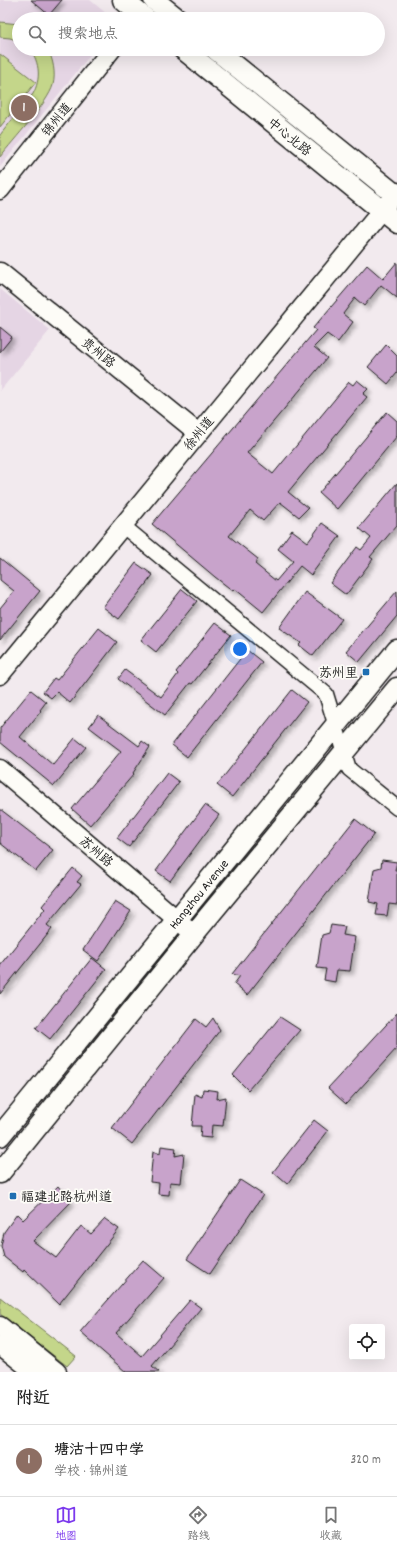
<!DOCTYPE html>
<html lang="zh">
<head>
<meta charset="utf-8">
<style>
	:root { --surface:#fff; --page:#f6f6f6; --text:#222; --muted:#767676; --line:#e0e0e0; --accent:#7c3aed }
	body { margin:0; font-family:Dekko,"LXGW WenKai TC",sans-serif; background:var(--page); color:var(--text) }
	.controls { position:absolute; right:12px; bottom:12px; display:grid; overflow:hidden; border-radius:4px; box-shadow:0 4px 16px #0002 }
	.controls button { width:36px; height:36px; display:grid; place-items:center; padding:0; border:0; border-bottom:1px solid var(--line); background:var(--surface); color:var(--text); font:20px sans-serif }
	.you { position:absolute; left:240px; top:649px; width:14px; height:14px; margin:-10px; border:3px solid #fff; border-radius:50%; background:#1a73e8; box-shadow:0 0 0 6px #1a73e833 }
	.badge { display:grid; place-items:center; width:26px; height:26px; border-radius:50%; background:var(--accent); color:#fff; font-size:13px; font-weight:700 }
	.pin { position:absolute; translate:-50% -50%; border:2px solid #fff; box-shadow:0 1px 4px #0006 }
	.list { margin:0; padding:0; list-style:none }
	h2 { display:flex; justify-content:space-between; align-items:center; height:52px; margin:0; padding:0 16px; font-size:17px }
	h2 small { font-size:13px; font-weight:400; color:var(--muted) }
	.list li { display:grid; grid-template-columns:26px 1fr auto; gap:12px; align-items:center; box-sizing:border-box; height:72px; padding:0 16px; border-top:1px solid var(--line) }
	.list b { display:block; font-size:15px; white-space:nowrap }
	.list p { margin:0; font-size:13px; white-space:nowrap; color:var(--muted) }
	.list em { font-size:13px; font-style:normal; color:var(--muted) }
	.icon { flex:none; width:22px; height:22px; fill:none; stroke:currentColor; stroke-width:2; stroke-linecap:round; stroke-linejoin:round }
	.map { position:relative; flex:none; width:397px; height:1372px; overflow:hidden }
	.search { position:absolute; background:var(--surface); box-shadow:0 4px 16px #0002; left:12px; right:12px; top:12px; height:44px; display:flex; align-items:center; gap:10px; box-sizing:border-box; padding:0 14px; border-radius:22px; color:var(--muted); font-size:15px }
	.sheet { height:124px; background:var(--surface) }
	nav { display:flex; justify-content:space-around; align-items:center; box-sizing:border-box; height:56px; border-top:1px solid var(--line); background:var(--surface); font-size:11px; color:var(--muted) }
	nav a { display:grid; justify-items:center; gap:2px }
	nav .on { color:var(--accent) }
	.map>svg:first-child { display:block }
</style>
</head>
<body>
<div class="map">
<svg width="397" height="1372" viewBox="0 0 397 1372">
	<defs>
		<filter id="shadow"><feDropShadow dx="3.5" dy="3.5" stdDeviation="2" flood-color="#0004"/></filter>
	</defs>
	<rect width="100%" height="100%" fill="#f2eaee"/>
	<filter id="ink" filterUnits="userSpaceOnUse"><feTurbulence type="fractalNoise" baseFrequency=".025" numOctaves="2"/><feDisplacementMap in="SourceGraphic" scale="8" xChannelSelector="R" yChannelSelector="G"/><feConvolveMatrix kernelMatrix="1 2 1 2 8 2 1 2 1" color-interpolation-filters="sRGB"/></filter>
	<g filter="url(#ink)">
		<g fill="#e5d5e4">
			<polygon points="0,0 90,0 113,19 19,19 19,49 95,49 0,167"/>
			<polygon points="0,289 50,330 0,391"/>
		</g>
		<g fill="#c4d68a" stroke="#707953">
			<polygon points="0,22 19,24 19,41 10,38 0,37"/>
			<path d="M30,49H48C53,60 56,73 53,85C48,103 13,140 0,157V135L33,94C41,79 40,63 30,49Z"/>
			<polygon points="0,54 36,82 0,127"/>
			<polygon points="0,1297 76,1356 67,1366 0,1314"/>
		</g>
		<g fill="#c8a3cb" stroke="#1c1c1c" filter="url(#shadow)">
			<polygon points="31,0 62,0 49,15"/>
			<polygon points="397,262 397,298 381,285 364,306 355,298 343,314 353,322 338,342 327,334 314,347 327,358 247,453 273,474 349,382 353,385 357,380 368,389 363,394 367,397 288,492 308,508 299,517 280,502 263,521 250,510 229,536 258,559 255,564 276,581 293,561 278,549 292,530 308,542 322,523 340,536 311,575 300,566 263,612 235,589 233,591 215,577 152,524 316,330 313,328 367,265 383,279"/>
			<polygon points="0,327 12,337 0,352"/>
			<polygon points="386,345 397,356 397,373 388,384 368,367"/>
			<polygon points="387,412 397,421 397,436 337,509 319,493"/>
			<polygon points="397,483 397,525 370,557 373,559 346,595 330,583 357,547 361,550 371,538 359,528"/>
			<polygon points="0,558 40,591 0,640 0,608 14,591 0,580"/>
			<polygon points="136,563 153,575 119,619 103,607"/>
			<polygon points="182,589 197,601 156,652 141,640"/>
			<polygon points="397,591 397,616 359,662 346,651"/>
			<polygon points="305,592 342,619 313,656 299,645 301,643 279,628"/>
			<polygon points="215,623 231,635 192,684 190,683 165,715 118,679 125,670 161,697 178,674 176,672"/>
			<polygon points="99,628 117,642 70,703 57,692 51,698 43,692 54,678 57,680"/>
			<polygon points="247,650 262,662 187,757 172,745"/>
			<polygon points="31,690 46,702 40,710 41,711 20,737 53,765 75,738 86,747 54,786 0,742 0,728"/>
			<polygon points="292,690 307,702 232,797 217,785"/>
			<polygon points="98,715 139,746 142,741 150,747 133,773 134,774 90,825 72,809 121,751 89,727"/>
			<polygon points="167,773 179,782 129,847 117,838"/>
			<polygon points="205,805 219,815 170,881 156,871"/>
			<polygon points="0,809 53,850 36,871 0,843"/>
			<polygon points="355,819 374,834 247,995 234,984 240,976 232,974"/>
			<polygon points="382,860 397,862 395,870 397,870 397,905 389,904 387,916 376,915 378,904 369,902 374,869 381,867"/>
			<polygon points="73,868 82,876 77,882 81,884 47,925 52,929 0,994 0,965 45,909 42,906"/>
			<polygon points="115,901 131,911 98,961 83,950"/>
			<polygon points="331,925 345,927 343,935 355,937 350,971 337,970 335,982 324,980 326,969 317,968 322,935 329,933"/>
			<polygon points="92,958 106,969 50,1039 36,1028"/>
			<polygon points="397,1013 397,1048 346,1104 328,1088"/>
			<polygon points="280,1017 300,1030 248,1090 233,1075"/>
			<polygon points="213,1018 220,1030 132,1144 112,1128 196,1019 206,1027"/>
			<polygon points="203,1089 218,1091 217,1099 226,1097 223,1126 212,1125 211,1138 200,1137 201,1126 192,1126 195,1094 202,1097"/>
			<polygon points="314,1120 328,1131 287,1184 273,1172"/>
			<polygon points="161,1146 176,1148 175,1156 184,1154 181,1183 170,1182 169,1195 158,1194 159,1183 150,1182 153,1151 160,1154"/>
			<polygon points="240,1180 263,1195 210,1274 187,1259"/>
			<polygon points="58,1186 71,1202 33,1241 56,1258 81,1226 91,1234 105,1219 119,1229 59,1304 24,1270 23,1272 4,1257 1,1246 4,1232 17,1214 23,1220"/>
			<polygon points="143,1260 164,1278 116,1333 142,1356 190,1300 201,1308 152,1366 159,1372 126,1372 80,1332"/>
		</g>
		<g fill="none" stroke-linecap="round" stroke-linejoin="round">
			<g stroke="#1c1c1c" stroke-width="17">
				<polyline id="minor" points="122,525 326,694 349,769 397,808"/>
			</g>
			<g stroke="#1c1c1c" stroke-width="21">
				<g id="tertiary">
					<polyline points="0,190 112,49"/>
					<polyline points="0,272 198,433"/>
					<polyline points="0,675 397,192"/>
					<polyline points="0,769 194,934"/>
					<polyline points="0,1326 57,1372"/>
					<polyline points="0,1345 34,1372"/>
				</g>
			</g>
			<g stroke="#1c1c1c" stroke-width="23">
				<g id="secondary">
					<polyline points="123,0 146,19"/>
					<polyline points="154,0 178,19"/>
					<polyline points="183,49 397,223"/>
					<polyline points="215,49 397,196"/>
					<path id="s1" d="M0,1136L397,650"/>
					<polyline points="0,1173 194,934 397,688"/>
				</g>
			</g>
			<use href="#minor" stroke="#fdfcf7" stroke-width="14"/>
			<use href="#tertiary" stroke="#fdfcf7" stroke-width="18"/>
			<use href="#secondary" stroke="#fdfcf7" stroke-width="20"/>
		</g>
	</g>
	<g fill="#1f6fb2" stroke="#fdfcf7" stroke-width="1.5">
		<rect x="362" y="668" width="8" height="8" rx="2"/>
		<rect x="9" y="1192" width="8" height="8" rx="2"/>
	</g>
	<g text-anchor="middle" stroke-width="3.5" stroke-linejoin="round" paint-order="stroke">
		<g font-size="13" fill="#1c1c1c" stroke="#fdfcf7">
			<text transform="translate(56 119) rotate(-51)" y="5">锦州道</text>
			<text transform="translate(290 136) rotate(39)" y="5">中心北路</text>
			<text transform="translate(99 352) rotate(39)" y="5">贵州路</text>
			<text transform="translate(198 433) rotate(-51)" y="5">徐州道</text>
			<text transform="translate(97 851) rotate(40)" y="5">苏州路</text>
			<text dy="5" stroke="none"><textPath href="#s1" startOffset="313">Hangzhou Avenue</textPath></text>
		</g>
		<g font-size="13" fill="#1c1c1c" stroke="#fdfcf7" text-anchor="end">
			<text x="358" y="677">苏州里</text>
			<text x="21" y="1201" text-anchor="start">福建北路杭州道</text>
		</g>
	</g>
</svg>
<div class="controls">
<button><svg class="icon" aria-label="locate" viewBox="0 0 24 24"><circle cx="12" cy="12" r="6"/><path d="M12 2v4M12 18v4M2 12h4M18 12h4"/></svg></button>
</div>
<div class="you"></div>
<div class="pin badge" style="left:24px;top:108px;background:#8d6e63">1</div>
<div class="search"><svg class="icon" aria-label="search" viewBox="0 0 24 24"><circle cx="10" cy="10" r="6"/><path d="M15 15l6 6"/></svg>搜索地点</div>
</div>
<section class="sheet">
<h2>附近<small></small></h2>
<ul class="list">
<li><span class="badge" style="background:#8d6e63">1</span><div><b>塘沽十四中学</b><p>学校 · 锦州道</p></div><em>320 m</em></li>
</ul>
</section>
<nav>
<a class="on"><svg class="icon" aria-label="map" viewBox="0 0 24 24"><path d="M3 6l6-2 6 2 6-2v14l-6 2-6-2-6 2zM9 4v14M15 6v14"/></svg>地图</a>
<a><svg class="icon" aria-label="directions" viewBox="0 0 24 24"><path d="M12 3l9 9-9 9-9-9zM9 14v-3h6M13 9l2 2-2 2"/></svg>路线</a>
<a><svg class="icon" aria-label="saved" viewBox="0 0 24 24"><path d="M7 4h10v16l-5-4-5 4z"/></svg>收藏</a>
</nav>
</body>
</html>
